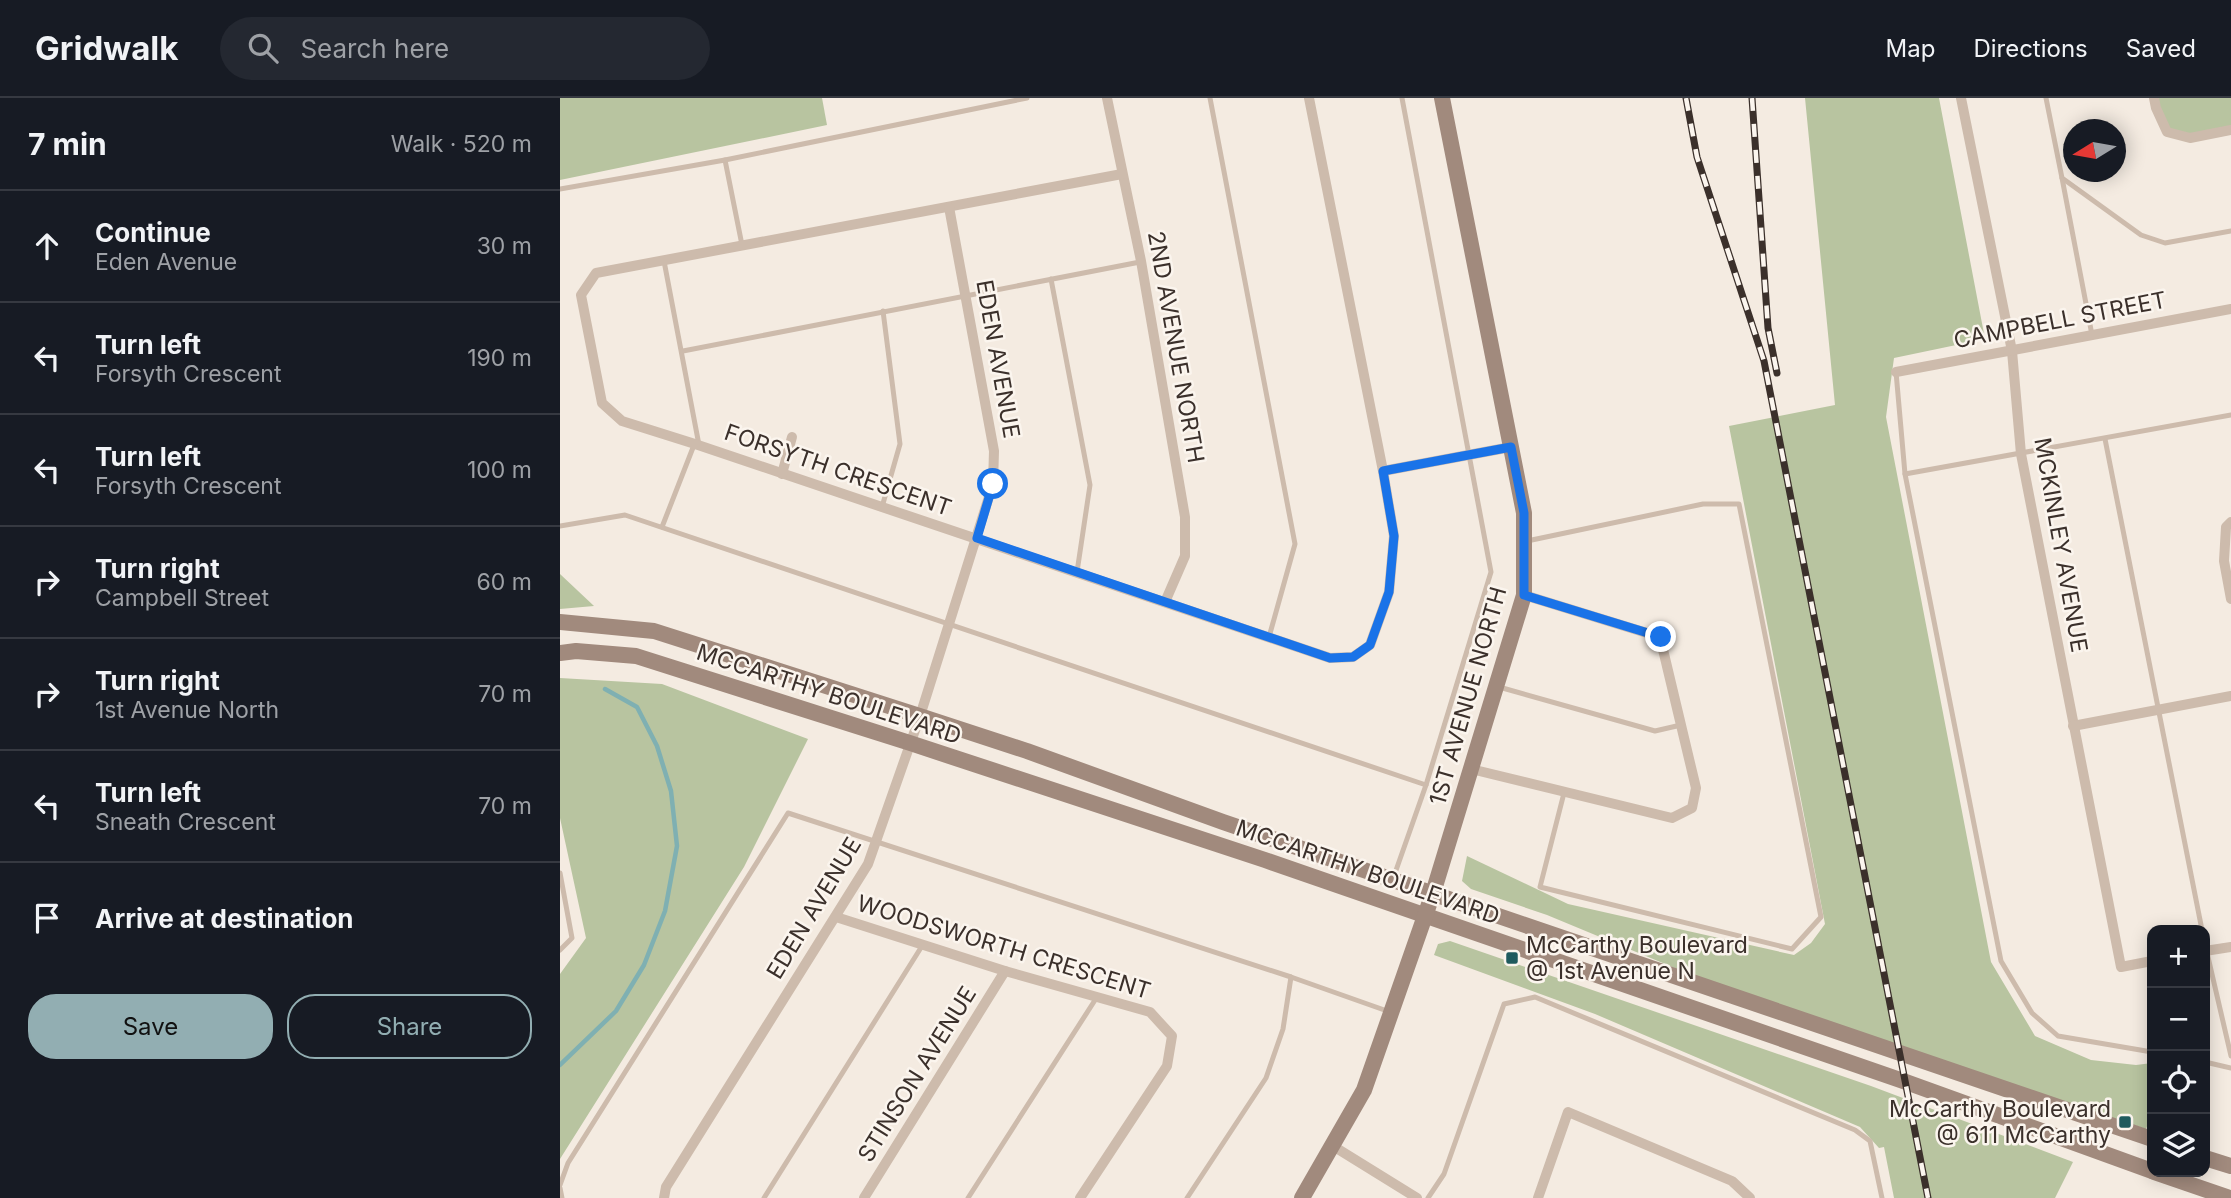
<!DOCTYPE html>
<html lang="en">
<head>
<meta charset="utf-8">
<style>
	:root { --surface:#171b24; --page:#242831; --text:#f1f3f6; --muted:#9ea1a6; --line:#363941; --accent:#92aeb2 }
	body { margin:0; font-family:Inter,sans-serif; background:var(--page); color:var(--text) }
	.controls { position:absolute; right:21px; bottom:21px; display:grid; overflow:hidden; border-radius:14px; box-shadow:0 4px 18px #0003 }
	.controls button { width:63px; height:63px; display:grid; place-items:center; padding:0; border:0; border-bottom:2px solid var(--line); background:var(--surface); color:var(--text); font:35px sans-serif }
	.compass { position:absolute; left:1503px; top:21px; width:63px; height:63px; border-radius:50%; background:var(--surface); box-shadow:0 4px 18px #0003; rotate:259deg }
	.stop { position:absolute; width:21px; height:21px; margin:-16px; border:5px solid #1a73e8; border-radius:50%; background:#fff }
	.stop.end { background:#1a73e8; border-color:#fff; box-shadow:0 2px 7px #0008 }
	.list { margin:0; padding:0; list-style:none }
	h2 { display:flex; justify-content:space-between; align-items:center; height:91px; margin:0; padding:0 28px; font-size:30px }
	h2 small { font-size:23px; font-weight:400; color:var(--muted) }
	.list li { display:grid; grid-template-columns:46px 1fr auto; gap:21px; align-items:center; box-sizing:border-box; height:112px; padding:0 28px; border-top:2px solid var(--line) }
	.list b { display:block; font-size:26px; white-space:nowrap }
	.list p { margin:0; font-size:23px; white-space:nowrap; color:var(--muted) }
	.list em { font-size:23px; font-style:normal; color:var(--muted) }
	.actions { display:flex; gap:14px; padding:21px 28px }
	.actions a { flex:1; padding:16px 0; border:2px solid var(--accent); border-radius:28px; text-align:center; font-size:24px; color:var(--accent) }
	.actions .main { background:var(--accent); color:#111 }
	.icon { flex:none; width:38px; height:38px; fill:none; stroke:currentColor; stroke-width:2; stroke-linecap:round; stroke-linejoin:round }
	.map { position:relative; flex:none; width:1671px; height:1100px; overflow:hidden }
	header { display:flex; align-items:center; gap:42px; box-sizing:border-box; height:98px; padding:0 35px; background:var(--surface); border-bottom:2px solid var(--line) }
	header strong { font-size:33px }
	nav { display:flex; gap:38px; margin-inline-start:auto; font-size:24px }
	.search { width:490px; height:63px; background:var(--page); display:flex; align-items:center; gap:18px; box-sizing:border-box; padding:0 24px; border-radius:38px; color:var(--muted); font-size:26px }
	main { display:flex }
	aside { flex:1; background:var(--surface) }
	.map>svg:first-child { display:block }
</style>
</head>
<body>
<header>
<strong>Gridwalk</strong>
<div class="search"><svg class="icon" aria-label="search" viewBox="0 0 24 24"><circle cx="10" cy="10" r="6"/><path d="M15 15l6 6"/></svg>Search here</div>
<nav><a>Map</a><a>Directions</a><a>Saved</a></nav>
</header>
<main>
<aside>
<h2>7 min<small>Walk · 520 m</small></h2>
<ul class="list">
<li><svg class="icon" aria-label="ahead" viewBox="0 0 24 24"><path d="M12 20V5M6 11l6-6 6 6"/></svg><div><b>Continue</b><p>Eden Avenue</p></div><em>30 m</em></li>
<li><svg class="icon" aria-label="left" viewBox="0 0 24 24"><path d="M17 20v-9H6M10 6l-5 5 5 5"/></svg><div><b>Turn left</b><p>Forsyth Crescent</p></div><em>190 m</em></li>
<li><svg class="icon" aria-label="left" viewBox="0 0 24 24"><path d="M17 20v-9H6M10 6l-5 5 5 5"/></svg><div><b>Turn left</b><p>Forsyth Crescent</p></div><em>100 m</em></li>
<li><svg class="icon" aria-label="right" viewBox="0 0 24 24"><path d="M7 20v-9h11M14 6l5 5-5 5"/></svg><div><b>Turn right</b><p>Campbell Street</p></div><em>60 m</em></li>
<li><svg class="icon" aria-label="right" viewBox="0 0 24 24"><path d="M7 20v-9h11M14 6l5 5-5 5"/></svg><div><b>Turn right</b><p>1st Avenue North</p></div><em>70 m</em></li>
<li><svg class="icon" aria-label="left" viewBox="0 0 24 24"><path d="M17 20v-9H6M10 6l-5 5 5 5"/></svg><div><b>Turn left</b><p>Sneath Crescent</p></div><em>70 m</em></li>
<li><svg class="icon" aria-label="arrive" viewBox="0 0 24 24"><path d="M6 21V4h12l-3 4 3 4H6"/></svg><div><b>Arrive at destination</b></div></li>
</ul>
<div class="actions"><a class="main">Save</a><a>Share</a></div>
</aside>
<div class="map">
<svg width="1671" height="1100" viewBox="0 0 1671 1100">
	<rect width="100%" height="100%" fill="#f4ebe1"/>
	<g fill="#b8c4a0">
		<polygon points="0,0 262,0 267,27 0,82"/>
		<polygon points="1245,0 1379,0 1425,241 1334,260 1326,319 1431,864 1475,938 1531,962 1576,967 1592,965 1592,1015 1586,1031 1151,885 987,817 911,791 902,783 907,758 1008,806 1234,857 1251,845 1265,826 1169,328 1275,307"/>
		<polygon points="1594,0 1671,0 1671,32 1630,40 1607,34"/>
		<polygon points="0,476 34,508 0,511"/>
		<polygon points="0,580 102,586 248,641 184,769 0,1061 0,876 26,840 0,720"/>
		<polygon points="890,843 1311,988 1513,1064 1495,1100 1334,1100 1324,1049 1319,1050 1300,1029 1035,916 874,857 878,846"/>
	</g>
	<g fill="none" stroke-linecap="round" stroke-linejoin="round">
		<polyline stroke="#7fb0b2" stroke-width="4.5" points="0,967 56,913 84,867 105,813 117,748 111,693 97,648 77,609 45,591"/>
		<g stroke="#cdbbac" stroke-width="5">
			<polyline points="650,0 735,446 709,539"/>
			<polyline points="1486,0 1502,80 1581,137 1605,145 1671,133"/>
			<polyline points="165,62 182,147"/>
			<polyline points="1502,80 1532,237"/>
			<polyline points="0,91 165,62 467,0"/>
			<polyline points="104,163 139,347"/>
			<polyline points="491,181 530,387 517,474"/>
			<polyline points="123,253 580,164"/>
			<polyline points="1336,274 1345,376 1441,863 1472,915 1498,938 1592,954"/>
			<polyline points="1545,341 1642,832"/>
			<polyline points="1345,376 1671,317"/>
			<polyline points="322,409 340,346 323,213"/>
			<polyline points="0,428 65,417 866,687"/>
			<polyline points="102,429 134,347"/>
			<polyline points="967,443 1143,406 1179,406 1261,819 1232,851 980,789 1004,695"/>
			<polyline points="939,589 1095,633 1121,627"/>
			<polyline points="0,775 12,840 0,852"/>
			<polyline points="834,778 866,687 931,474 842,0"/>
			<polyline points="1645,846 1671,958"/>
			<polyline points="1645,964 1671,970"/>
			<polyline points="0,1087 8,1065 228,715 731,879 830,914"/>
			<polyline points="0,1090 2,1100"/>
			<polyline points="204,1100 362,848"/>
			<polyline points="408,1100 537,899"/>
			<polyline points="627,1100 706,980 723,931 731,879"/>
			<polyline points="868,1100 884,1076 944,906 975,899 1295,1032 1310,1043 1322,1100"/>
		</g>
		<g stroke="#cdbbac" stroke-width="10">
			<polyline points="547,0 581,163 625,419 625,458 605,504"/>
			<polyline points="1401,0 1452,253 1461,356 1561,869 1592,863"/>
			<polyline points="1594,0 1596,10 1607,34 1630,40 1671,32"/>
			<polyline points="562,76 36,175 21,197 42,305 62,323 135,346 770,560 793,559 810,547 829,494 834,438 823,373 749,0"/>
			<polyline points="1336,274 1671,211"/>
			<polyline points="823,373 951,349"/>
			<polyline points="222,376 232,339"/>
			<polyline points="1671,424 1666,429 1664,463 1671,501"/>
			<polyline points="1513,628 1671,598"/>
			<polyline points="911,671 1112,720 1132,710 1136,690 1100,539 964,497"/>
			<polyline points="276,819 445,873 590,914 612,938 607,968 520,1100"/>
			<polyline points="1645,853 1671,849"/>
			<polyline points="773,1048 857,1100"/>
			<polyline points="104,1100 106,1089 308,766 360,618 433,386 434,353 389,109"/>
			<polyline points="304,1100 445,873"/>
			<polyline points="978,1100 1008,1014 1172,1083 1190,1100"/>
		</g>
		<g stroke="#a18a7d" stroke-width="16">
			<polyline points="0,524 94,533 360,618 467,653 663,724 1592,1041"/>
			<polyline points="0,555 16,553 76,558 350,645 705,762 1346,984 1592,1073"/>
			<polyline points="1645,1060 1671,1068"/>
			<polyline points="1594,1074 1670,1100"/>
			<polyline points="742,1100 804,992 873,795 964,497 964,415 882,0"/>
		</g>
		<g stroke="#3b302b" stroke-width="7">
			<g id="rail">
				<polyline points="1126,0 1137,59 1204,263 1368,1100"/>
				<polyline points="1192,0 1208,230 1217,275"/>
			</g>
		</g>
		<use href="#rail" stroke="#fbf5ee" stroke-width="4.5" stroke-dasharray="13" stroke-linecap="butt"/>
	</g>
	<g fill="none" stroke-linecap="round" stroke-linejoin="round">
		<polyline stroke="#1a73e8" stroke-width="9" points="433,386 417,440 770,560 793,559 810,547 829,494 834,438 823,373 951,349 964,415 964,497 1101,539"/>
	</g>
	<g fill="#1f5a5e" stroke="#fbf5ee" stroke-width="2.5">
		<rect x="945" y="853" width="14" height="14" rx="3.5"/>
		<rect x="1558" y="1017" width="14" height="14" rx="3.5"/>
	</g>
	<g text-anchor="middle" stroke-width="5" stroke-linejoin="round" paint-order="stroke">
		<g font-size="23" fill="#3b302b" stroke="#fbf5ee">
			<text transform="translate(1500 222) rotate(-11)" y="8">CAMPBELL STREET</text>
			<text transform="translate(616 249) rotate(80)" y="8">2ND AVENUE NORTH</text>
			<text transform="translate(438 261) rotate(80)" y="8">EDEN AVENUE</text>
			<text transform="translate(278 372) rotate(19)" y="8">FORSYTH CRESCENT</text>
			<text transform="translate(1501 447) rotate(80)" y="8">MCKINLEY AVENUE</text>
			<text transform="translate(269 596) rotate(18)" y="8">MCCARTHY BOULEVARD</text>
			<text transform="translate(908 598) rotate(-74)" y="8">1ST AVENUE NORTH</text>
			<text transform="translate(808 774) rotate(19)" y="8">MCCARTHY BOULEVARD</text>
			<text transform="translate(254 810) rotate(-59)" y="8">EDEN AVENUE</text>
			<text transform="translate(444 849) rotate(17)" y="8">WOODSWORTH CRESCENT</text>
			<text transform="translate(357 976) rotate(-58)" y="8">STINSON AVENUE</text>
		</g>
		<g font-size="23" fill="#3b302b" stroke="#fbf5ee" text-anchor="start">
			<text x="966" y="855">McCarthy Boulevard<tspan x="966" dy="26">@ 1st Avenue N</tspan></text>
			<text x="1551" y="1019" text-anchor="end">McCarthy Boulevard<tspan x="1551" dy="26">@ 611 McCarthy</tspan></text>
		</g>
	</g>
</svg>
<div class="controls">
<button>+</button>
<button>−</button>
<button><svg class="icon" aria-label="locate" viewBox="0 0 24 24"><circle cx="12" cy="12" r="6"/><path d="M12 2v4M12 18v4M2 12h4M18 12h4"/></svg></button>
<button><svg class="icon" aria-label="layers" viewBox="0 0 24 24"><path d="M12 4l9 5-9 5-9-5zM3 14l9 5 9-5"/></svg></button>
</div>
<svg class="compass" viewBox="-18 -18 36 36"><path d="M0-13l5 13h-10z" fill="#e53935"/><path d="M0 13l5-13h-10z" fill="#9ea1a6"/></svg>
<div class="stop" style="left:433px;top:386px"></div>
<div class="stop end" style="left:1101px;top:539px"></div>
</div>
</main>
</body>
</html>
